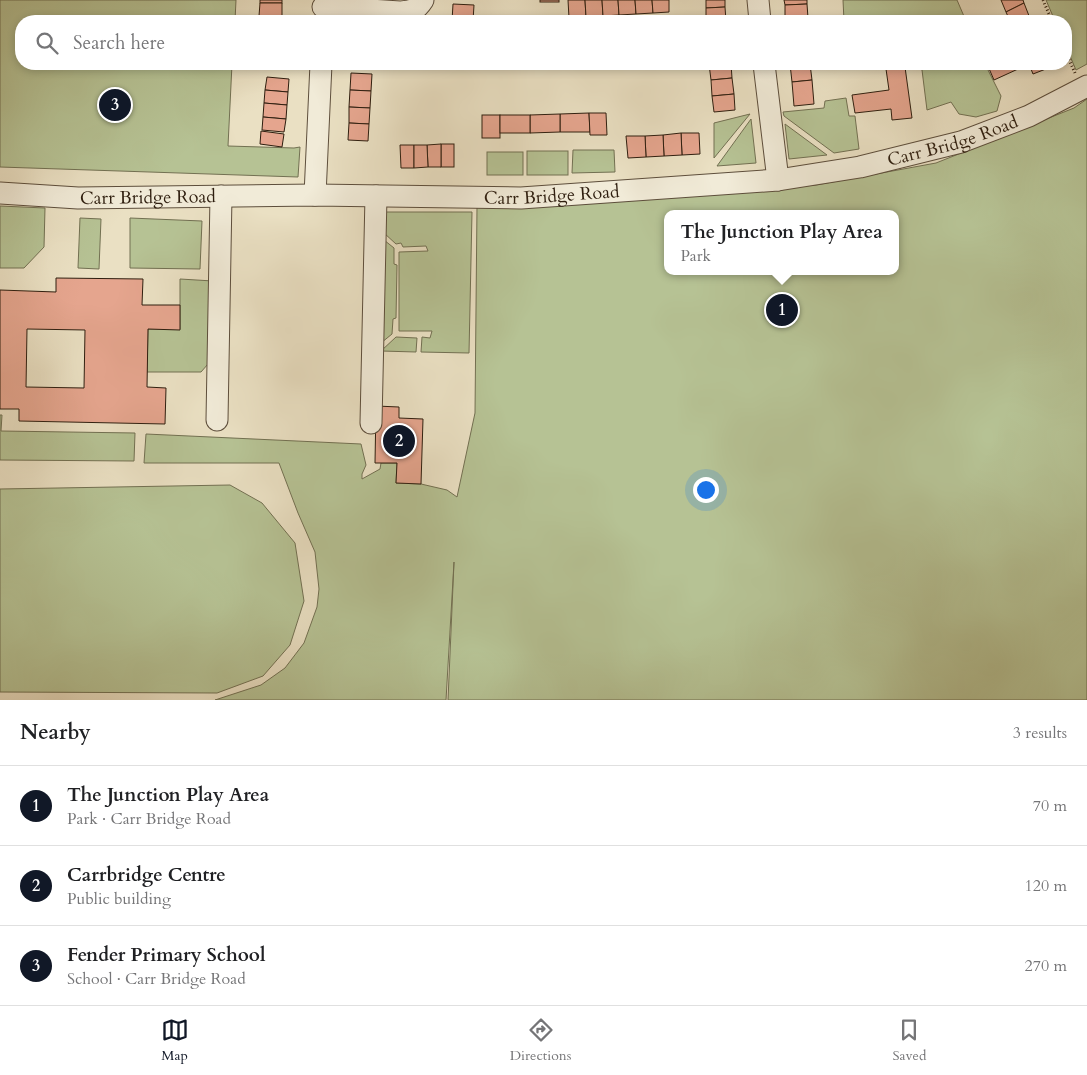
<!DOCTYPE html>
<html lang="en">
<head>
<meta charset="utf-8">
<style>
	:root { --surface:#fff; --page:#f2f2f2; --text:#202124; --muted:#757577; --line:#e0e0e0; --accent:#111827 }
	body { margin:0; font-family:Cardo,serif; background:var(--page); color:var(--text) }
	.you { position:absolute; left:705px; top:489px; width:18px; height:18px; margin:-12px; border:4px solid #fff; border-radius:50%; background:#1a73e8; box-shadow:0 0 0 8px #1a73e833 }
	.badge { display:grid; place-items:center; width:32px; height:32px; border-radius:50%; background:var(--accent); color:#fff; font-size:16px; font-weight:700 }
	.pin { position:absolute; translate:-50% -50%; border:2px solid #fff; box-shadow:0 1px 5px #0006 }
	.popup { position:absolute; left:664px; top:210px; width:235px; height:65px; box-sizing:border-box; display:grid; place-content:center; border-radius:10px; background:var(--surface); filter:drop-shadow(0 1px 4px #0005); font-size:16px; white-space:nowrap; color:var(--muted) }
	.popup b { font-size:19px; color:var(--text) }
	.popup::after { content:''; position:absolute; left:50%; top:100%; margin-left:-10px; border:10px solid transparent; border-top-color:var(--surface) }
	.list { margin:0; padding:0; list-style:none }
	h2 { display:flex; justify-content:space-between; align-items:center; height:65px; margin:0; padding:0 20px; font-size:21px }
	h2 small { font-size:16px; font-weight:400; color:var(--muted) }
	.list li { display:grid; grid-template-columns:32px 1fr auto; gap:15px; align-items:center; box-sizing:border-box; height:80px; padding:0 20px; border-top:1px solid var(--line) }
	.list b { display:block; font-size:19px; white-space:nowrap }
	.list p { margin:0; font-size:16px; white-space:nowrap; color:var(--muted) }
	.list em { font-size:16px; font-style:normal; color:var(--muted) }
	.icon { flex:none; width:28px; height:28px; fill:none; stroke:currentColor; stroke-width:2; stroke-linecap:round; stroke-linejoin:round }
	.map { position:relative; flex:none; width:1087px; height:700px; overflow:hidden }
	.search { position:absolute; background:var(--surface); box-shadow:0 2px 8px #0003; left:15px; right:15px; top:15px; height:55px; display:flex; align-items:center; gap:12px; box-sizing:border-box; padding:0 18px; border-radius:20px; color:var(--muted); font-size:19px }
	.sheet { height:305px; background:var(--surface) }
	nav { display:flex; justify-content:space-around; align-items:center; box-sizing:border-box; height:70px; border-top:1px solid var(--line); background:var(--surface); font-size:14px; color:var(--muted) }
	nav a { display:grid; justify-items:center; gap:2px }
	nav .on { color:var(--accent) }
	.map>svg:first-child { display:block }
</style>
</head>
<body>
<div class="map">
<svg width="1087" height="700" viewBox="0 0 1087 700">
	<rect width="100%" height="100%" fill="#eae0c3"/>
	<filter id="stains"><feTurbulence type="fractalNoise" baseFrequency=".004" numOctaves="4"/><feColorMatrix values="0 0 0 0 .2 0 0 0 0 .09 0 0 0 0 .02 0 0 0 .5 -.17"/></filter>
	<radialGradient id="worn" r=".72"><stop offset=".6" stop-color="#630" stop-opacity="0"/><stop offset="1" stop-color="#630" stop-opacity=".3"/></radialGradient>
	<g fill="#b6c294" stroke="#727052" fill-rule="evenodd">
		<polygon points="0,0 236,0 235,21 21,21 21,64 232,64 228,146 294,148 300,147 298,177 0,167"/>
		<polygon points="843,0 957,0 966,21 844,21"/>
		<polygon points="1046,0 1087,0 1087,64 1076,70 1066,47 1066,21 1055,21"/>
		<polygon points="914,64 985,64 1001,96 997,111 976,117 959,114 951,102 927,110 922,70"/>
		<polygon points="846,98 849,116 855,116 859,149 834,153 784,116 783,112 824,108 825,101"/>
		<path d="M1087,99V700H448L454,562L446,700H215L261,685L285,668L304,643L317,607L319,589L315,552L298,513L279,463H144L146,434L361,444L366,465L362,474V479L380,469L381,463H397L396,483L421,484L447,490L457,497L475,413L477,206L697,195L816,185L936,163L1074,108ZM668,214H896V271H668Z"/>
		<polygon points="750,114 714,158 714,123"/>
		<polygon points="751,119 756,163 717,166"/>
		<polygon points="785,124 827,155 789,159"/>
		<polygon points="573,150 614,150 615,172 572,173"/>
		<rect x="527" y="151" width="41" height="24"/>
		<rect x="487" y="152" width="36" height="23"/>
		<polygon points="0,206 45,208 44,247 24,268 0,268"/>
		<polygon points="386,212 472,212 469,353 421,352 422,337 430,338 432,331 399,331 399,252 428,251 426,246 403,247 401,243 396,244 384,233"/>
		<polygon points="80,218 101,219 99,269 78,268"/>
		<polygon points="130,218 202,221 200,269 130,268"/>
		<polygon points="384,240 394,248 394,264 397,265 396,318 393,319 392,334 381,343"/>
		<polygon points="180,279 213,281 208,364 201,372 147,372 148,329 180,329"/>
		<polygon points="396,337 417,338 416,352 381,351"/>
		<polygon points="0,415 2,415 1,431 135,433 134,461 0,460"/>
		<polygon points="230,485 262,503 295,543 304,601 290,645 263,676 217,693 0,692 0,489"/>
	</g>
	<g fill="#e5a58e" stroke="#2e1e0f" fill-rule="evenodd">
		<rect x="260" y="0" width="22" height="3"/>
		<rect x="540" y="0" width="19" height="2"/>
		<polygon points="568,0 585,0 586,17 569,18"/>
		<polygon points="585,0 602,0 603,16 586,17"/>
		<polygon points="602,0 618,0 619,15 603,16"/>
		<polygon points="618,0 635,0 636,14 619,15"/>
		<polygon points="635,0 652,0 653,13 636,14"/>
		<polygon points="652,0 669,0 669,12 653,13"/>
		<polygon points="706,0 725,0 725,7 706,8"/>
		<polygon points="784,0 807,0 807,4 785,5"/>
		<polygon points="1001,0 1023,0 1024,3 1006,12"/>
		<polygon points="260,3 282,3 282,17 259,16"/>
		<polygon points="1024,3 1031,21 1010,21 1006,12"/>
		<polygon points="453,4 474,5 473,21 452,21"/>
		<polygon points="807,4 808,18 785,19 785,5"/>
		<polygon points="725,7 726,21 706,21 706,8"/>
		<polygon points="808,18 808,21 785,21 785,19"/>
		<polygon points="709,64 731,64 732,78 711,80"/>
		<polygon points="790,64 810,64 812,80 792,82"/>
		<polygon points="987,64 1050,64 1051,67 1033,74 1029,64 994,80"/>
		<polygon points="905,67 912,118 892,120 891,109 855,113 852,95 889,90 886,69"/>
		<polygon points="351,73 372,74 371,91 350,90"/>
		<polygon points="267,77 289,79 288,92 265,90"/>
		<polygon points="732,78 734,94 712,96 711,80"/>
		<polygon points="812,80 814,104 794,106 792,82"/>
		<polygon points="265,90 288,92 287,105 264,103"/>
		<polygon points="350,90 371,91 370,108 349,107"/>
		<polygon points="734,94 735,110 714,112 712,96"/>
		<polygon points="264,103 287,105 286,119 263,117"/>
		<polygon points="349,107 370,108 369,124 349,123"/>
		<polygon points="589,113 590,132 560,132 560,114"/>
		<polygon points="589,113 606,113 607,135 590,135"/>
		<polygon points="560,114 560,132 530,133 530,115"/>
		<rect x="482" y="115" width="18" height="23"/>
		<rect x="500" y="115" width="30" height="18"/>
		<polygon points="263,117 286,119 284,132 262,130"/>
		<polygon points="349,123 369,124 368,141 348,140"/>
		<polygon points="261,131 284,134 282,147 260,144"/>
		<polygon points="681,133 699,133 700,154 682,155"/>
		<polygon points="681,133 682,155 664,156 663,135"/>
		<polygon points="663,135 664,156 646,157 645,136"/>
		<polygon points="626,136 645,136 646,157 628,158"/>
		<rect x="441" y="144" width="13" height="23"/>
		<polygon points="441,144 441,167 428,167 427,145"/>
		<polygon points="400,145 414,145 414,168 401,168"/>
		<polygon points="414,145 427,145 428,167 414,168"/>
		<path d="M56,278L143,279L142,305H180V330L148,329L147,387L166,388L165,424L19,421V409H0V290L56,292ZM27,329L85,330L84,388L26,387Z"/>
		<polygon points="376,406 399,407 399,418 423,419 421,484 396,483 397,463 375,463"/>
	</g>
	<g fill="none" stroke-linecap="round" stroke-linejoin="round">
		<g stroke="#5d4e3c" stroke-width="23">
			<g id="minor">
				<polyline points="758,0 760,21"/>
				<path d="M323,7L400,12C412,11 416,11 423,0"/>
				<polyline points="764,64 778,180"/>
				<path id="s1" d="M0,193L78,198L315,195L521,198L778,180L860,167L961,142L1029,116L1087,86"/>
				<polyline points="315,195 321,64"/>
				<polyline points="217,420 221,196"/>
				<polyline points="371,423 376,196"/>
			</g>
		</g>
		<g stroke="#2e1e0f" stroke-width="3" stroke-dasharray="1 2.5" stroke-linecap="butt">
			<polyline points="1043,0 1052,21"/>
			<polyline points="1066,53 1075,73"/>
		</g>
		<use href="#minor" stroke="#f1ebd8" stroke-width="21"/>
	</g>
	<g text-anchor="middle" stroke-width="4" stroke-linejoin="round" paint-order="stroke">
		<g font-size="18" fill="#2e1e0f" stroke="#f1ebd8">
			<text dy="6" stroke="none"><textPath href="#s1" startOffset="958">Carr Bridge Road</textPath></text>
			<text dy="6" stroke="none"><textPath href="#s1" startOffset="552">Carr Bridge Road</textPath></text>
			<text dy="6" stroke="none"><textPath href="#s1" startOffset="148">Carr Bridge Road</textPath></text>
		</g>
	</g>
	<rect width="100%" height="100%" filter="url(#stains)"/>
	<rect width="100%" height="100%" fill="url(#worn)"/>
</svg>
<div class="you"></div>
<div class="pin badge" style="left:782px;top:310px">1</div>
<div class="popup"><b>The Junction Play Area</b>Park</div>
<div class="pin badge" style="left:399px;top:441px">2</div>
<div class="pin badge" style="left:115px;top:105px">3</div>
<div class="search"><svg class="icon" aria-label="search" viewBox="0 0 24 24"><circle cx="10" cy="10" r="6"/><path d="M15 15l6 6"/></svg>Search here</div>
</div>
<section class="sheet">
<h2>Nearby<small>3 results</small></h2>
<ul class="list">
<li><span class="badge">1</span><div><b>The Junction Play Area</b><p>Park · Carr Bridge Road</p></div><em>70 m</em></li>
<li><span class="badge">2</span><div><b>Carrbridge Centre</b><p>Public building</p></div><em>120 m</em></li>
<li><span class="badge">3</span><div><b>Fender Primary School</b><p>School · Carr Bridge Road</p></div><em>270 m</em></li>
</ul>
</section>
<nav>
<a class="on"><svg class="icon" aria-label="map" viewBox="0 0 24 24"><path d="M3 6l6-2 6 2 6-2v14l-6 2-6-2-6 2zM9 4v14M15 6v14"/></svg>Map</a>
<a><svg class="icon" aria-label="directions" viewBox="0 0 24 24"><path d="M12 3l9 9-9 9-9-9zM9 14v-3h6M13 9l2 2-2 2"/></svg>Directions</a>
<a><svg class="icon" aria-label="saved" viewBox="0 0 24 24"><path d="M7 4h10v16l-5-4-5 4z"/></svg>Saved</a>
</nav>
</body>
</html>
